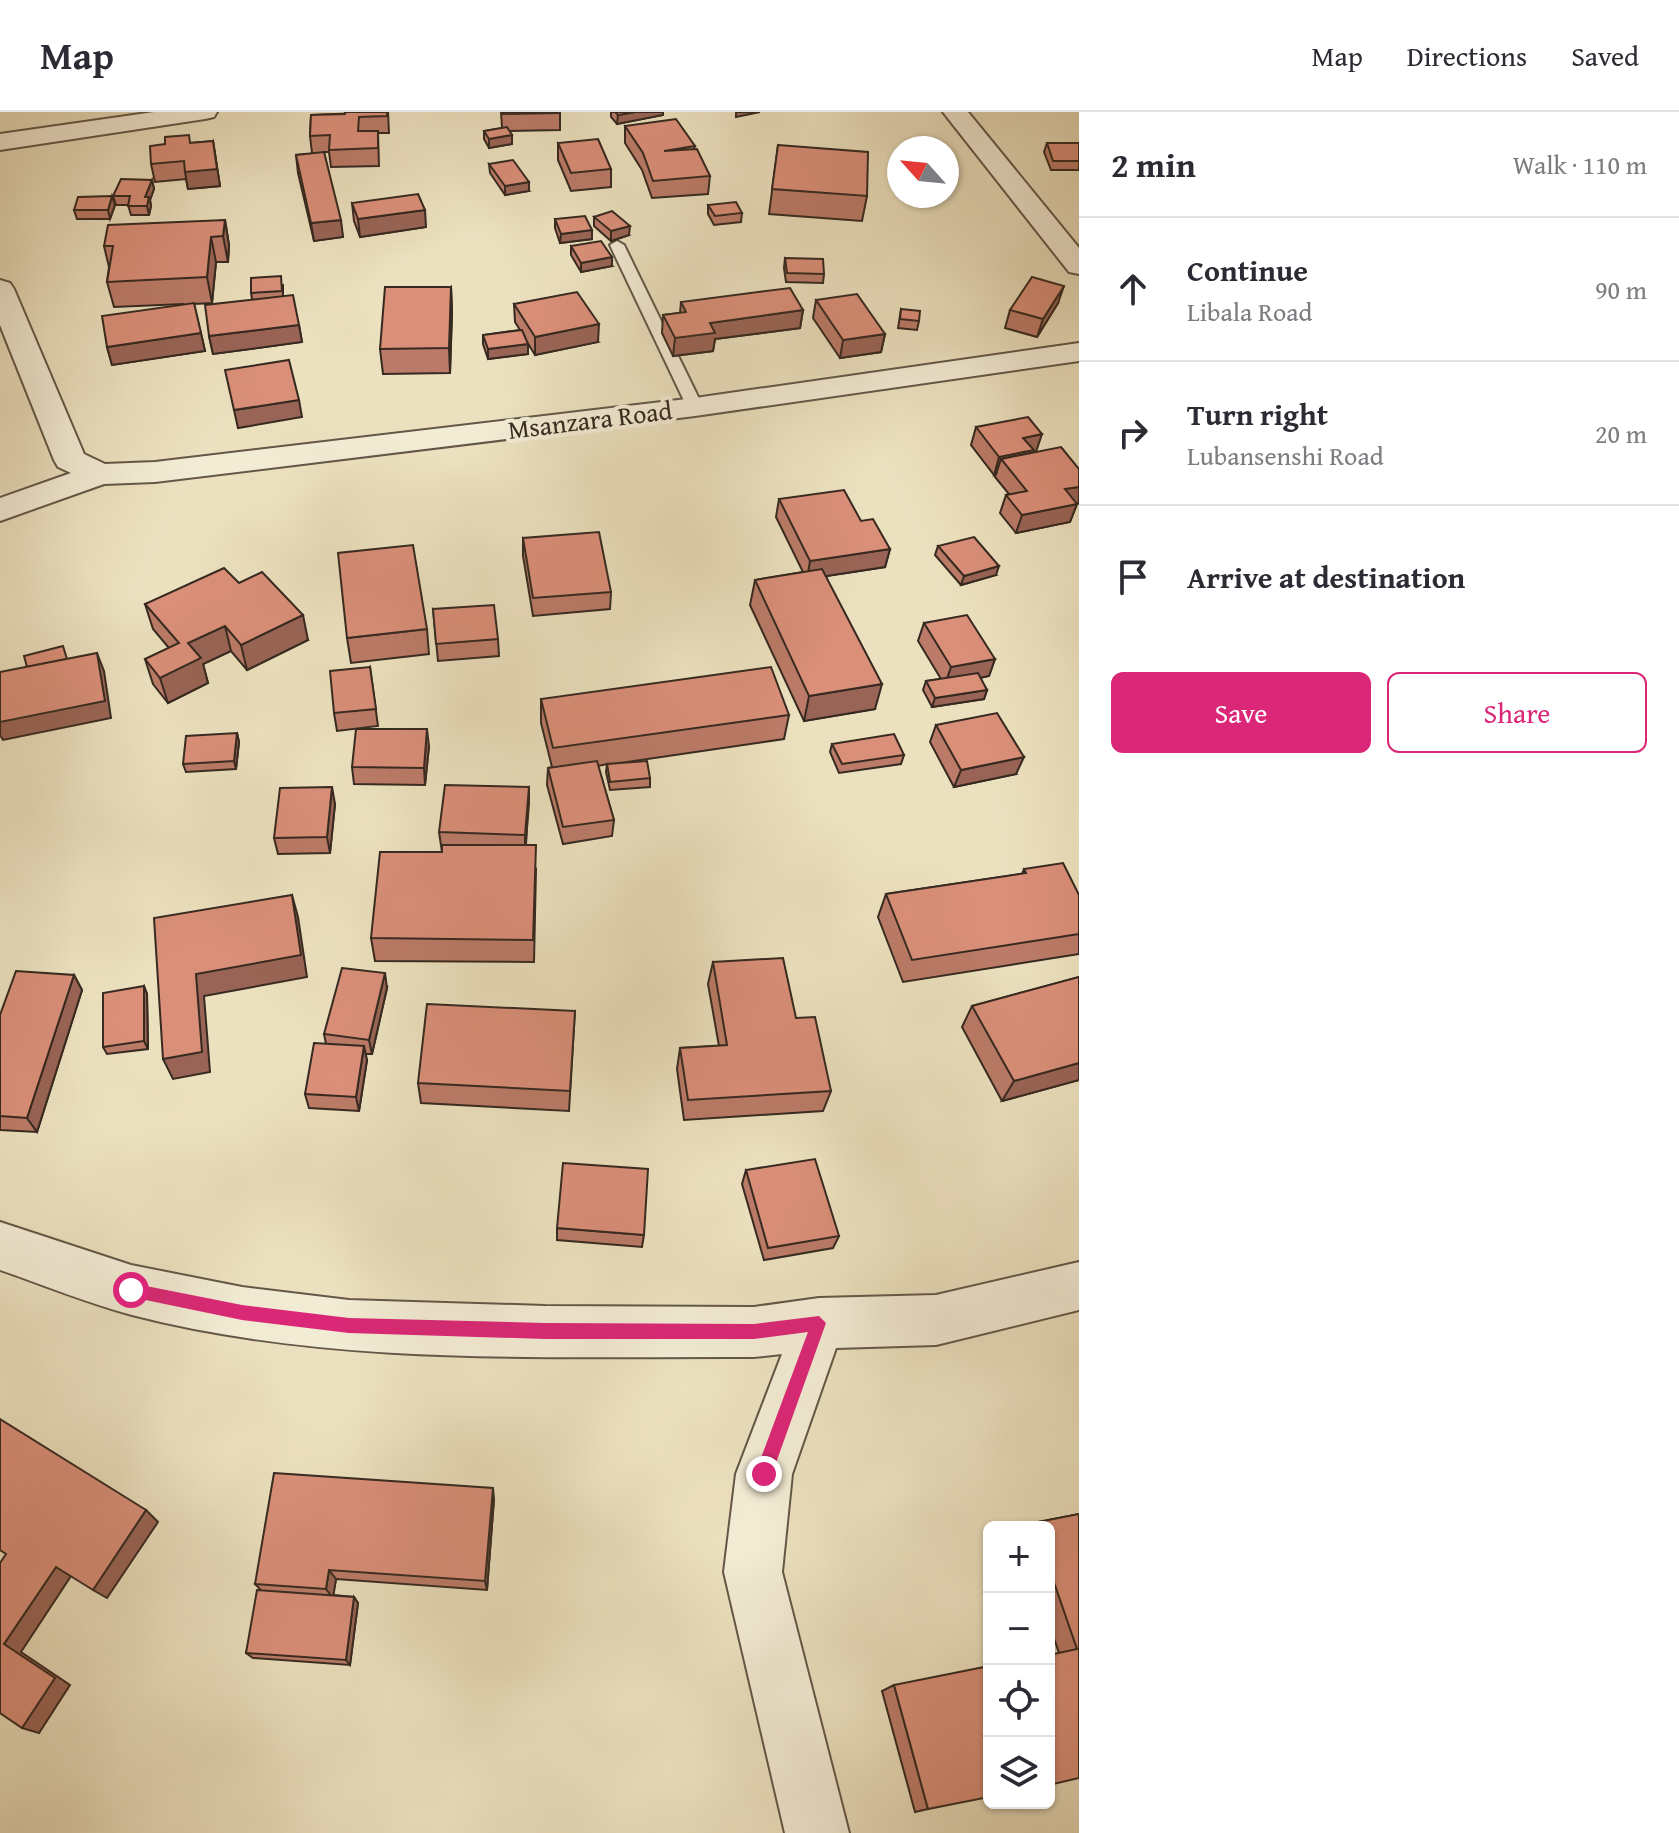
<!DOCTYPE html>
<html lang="en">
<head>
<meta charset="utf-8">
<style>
	:root { --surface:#fff; --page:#f7f7f7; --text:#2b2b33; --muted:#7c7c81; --line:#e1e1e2; --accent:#db2777 }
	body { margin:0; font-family:"Gentium Book Plus",serif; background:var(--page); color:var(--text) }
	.controls { position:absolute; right:24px; bottom:24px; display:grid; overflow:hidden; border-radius:12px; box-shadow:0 2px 6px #0004 }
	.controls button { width:72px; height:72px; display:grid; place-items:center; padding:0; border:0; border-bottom:2px solid var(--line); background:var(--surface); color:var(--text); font:40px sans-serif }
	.compass { position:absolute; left:887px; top:24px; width:72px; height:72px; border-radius:50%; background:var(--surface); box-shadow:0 2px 6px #0004; rotate:297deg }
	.stop { position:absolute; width:24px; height:24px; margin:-18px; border:6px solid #db2777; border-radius:50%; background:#fff }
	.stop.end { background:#db2777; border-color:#fff; box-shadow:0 2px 8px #0008 }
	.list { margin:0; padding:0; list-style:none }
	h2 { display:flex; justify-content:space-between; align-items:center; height:104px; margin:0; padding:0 32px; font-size:34px }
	h2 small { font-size:26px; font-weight:400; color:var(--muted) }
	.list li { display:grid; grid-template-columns:52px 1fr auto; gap:24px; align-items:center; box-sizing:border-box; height:144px; padding:0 32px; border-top:2px solid var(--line) }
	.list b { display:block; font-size:30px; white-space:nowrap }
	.list p { margin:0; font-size:26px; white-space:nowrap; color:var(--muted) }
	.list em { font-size:26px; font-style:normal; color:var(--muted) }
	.actions { display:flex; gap:16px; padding:24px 32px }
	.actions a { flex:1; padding:18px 0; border:2px solid var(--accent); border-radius:12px; text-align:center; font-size:28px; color:var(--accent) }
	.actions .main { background:var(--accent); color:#fff }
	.icon { flex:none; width:44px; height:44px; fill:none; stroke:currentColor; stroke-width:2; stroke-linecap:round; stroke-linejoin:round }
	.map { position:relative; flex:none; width:1079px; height:1721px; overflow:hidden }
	header { display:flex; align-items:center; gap:48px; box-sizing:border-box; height:112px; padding:0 40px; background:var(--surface); border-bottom:2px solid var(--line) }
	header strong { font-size:38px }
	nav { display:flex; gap:44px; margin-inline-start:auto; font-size:28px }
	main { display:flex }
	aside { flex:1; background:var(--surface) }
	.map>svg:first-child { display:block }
</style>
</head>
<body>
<header>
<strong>Map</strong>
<nav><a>Map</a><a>Directions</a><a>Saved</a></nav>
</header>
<main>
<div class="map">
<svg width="1079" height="1721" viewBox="0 0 1079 1721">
	<rect width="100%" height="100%" fill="#ece1bf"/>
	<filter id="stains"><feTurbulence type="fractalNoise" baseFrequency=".0025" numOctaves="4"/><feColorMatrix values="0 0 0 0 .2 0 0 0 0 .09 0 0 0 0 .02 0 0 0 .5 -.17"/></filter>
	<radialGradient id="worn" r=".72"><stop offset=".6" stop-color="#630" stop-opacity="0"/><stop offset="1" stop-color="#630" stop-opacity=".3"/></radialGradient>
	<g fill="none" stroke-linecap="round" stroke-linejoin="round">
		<g stroke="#645748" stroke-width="4">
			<polygon id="service" points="617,129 624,133 703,295 701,298 689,298 687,295 610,133"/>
		</g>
		<g stroke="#645748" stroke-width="4">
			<g id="minor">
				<polygon points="154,0 217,0 214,5 205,7 0,38 0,22"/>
				<polygon points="943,0 968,0 1079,136 1079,162 1069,160"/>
				<polygon points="0,168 10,171 14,177 84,342 105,352 155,350 695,286 1079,231 1079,249 695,304 155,370 104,372 0,409 0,386 71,361 58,355 54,348 0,213"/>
				<path d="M0,1110L131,1153L242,1175L349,1188L545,1194L754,1195L819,1186L936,1183L1079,1150V1198L936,1233L836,1236L792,1362L782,1460L849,1721H785L724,1460L736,1362L782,1242L754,1245C548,1244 334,1255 132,1203C87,1191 44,1173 0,1158Z"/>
			</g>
		</g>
		<use href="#service" fill="#f3ecd5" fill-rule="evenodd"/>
		<use href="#minor" fill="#f3ecd5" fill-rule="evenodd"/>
	</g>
	<g fill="#bb7b68" stroke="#362920" stroke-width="2">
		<polygon points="388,0 389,21 378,21 379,54 331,55 329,40 324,40 343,125 314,129 298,61 296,43 321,41 312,41 310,24 311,3"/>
		<polygon points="501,0 560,0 560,18 509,19 512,23 512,32 489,36 484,27 484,19 502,16"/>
		<polygon points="611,0 663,0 663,3 617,12 611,5"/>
		<polygon points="625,14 695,34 694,37 710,64 708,82 652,86 642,58 625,31"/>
		<polygon points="213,29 220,74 188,77 186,67 155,70 151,52 190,31"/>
		<polygon points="558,31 611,57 611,75 571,79 558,48"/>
		<polygon points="1047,31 1079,31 1079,58 1051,58 1044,40"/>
		<polygon points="778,33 867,84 862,109 769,102"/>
		<polygon points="489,52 529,79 505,83 490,61"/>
		<polygon points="152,68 154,77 150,88 151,94 149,103 131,103 128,93 116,93 113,84"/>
		<polygon points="112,84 115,93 110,107 77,107 74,98"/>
		<polygon points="352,91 426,115 360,125 354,109"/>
		<polygon points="708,93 742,101 741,110 714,113 708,102"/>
		<polygon points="594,105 629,123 611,129 594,114"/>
		<polygon points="555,107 592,118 592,127 560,131 555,116"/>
		<polygon points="225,108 229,133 228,150 216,150 212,191 194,192 205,239 112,253 107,235 184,192 114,195 107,170 109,155 104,134"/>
		<polygon points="571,134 612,154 581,160 571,143"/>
		<polygon points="785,146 824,162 823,171 786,170 784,156"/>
		<polygon points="283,173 283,184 299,213 302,230 213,242 209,224 252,187 251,181"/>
		<polygon points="451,175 452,200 450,261 383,262 380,237"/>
		<polygon points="816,188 885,222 881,240 840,246 813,206"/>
		<polygon points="681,190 803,198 800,216 715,227 713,239 673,244 662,221 663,203 680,201"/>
		<polygon points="1058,191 1037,225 1005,216 1010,198"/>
		<polygon points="514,192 598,230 535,243 527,230 528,242 488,247 483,232 483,223 520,218 515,210"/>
		<polygon points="901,197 919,209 917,218 898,216"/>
		<polygon points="976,315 1079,357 1079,391 1077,392 1070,410 1016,421 1000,401 1006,383 1009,382 995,365 996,362 994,363 971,333"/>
		<polygon points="779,387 861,409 890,437 885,455 826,464 875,597 804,609 750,493 755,468 803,460 776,405"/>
		<polygon points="523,426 611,480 610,497 533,504 523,444"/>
		<polygon points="938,434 996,463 961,473 935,443"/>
		<polygon points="239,471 308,528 247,558 231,539 203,552 208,571 168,591 153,572 145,547 169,536 153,517 145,492"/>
		<polygon points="433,497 498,527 499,544 438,549"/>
		<polygon points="924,511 995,547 989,564 980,566 987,578 984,587 932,595 923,578 926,569 941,567 918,529"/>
		<polygon points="427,517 429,542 351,551 347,526"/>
		<polygon points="370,555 378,614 337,619 334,601"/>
		<polygon points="541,587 789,603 784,627 620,651 650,666 650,675 610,678 606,660 607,652 598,654 614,708 612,724 563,732 547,673 548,656 552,655 541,611"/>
		<polygon points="936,613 1016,662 954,675 930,630"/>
		<polygon points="237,621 239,630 236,657 186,660 183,652"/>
		<polygon points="832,632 904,643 901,652 839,661 830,640"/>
		<polygon points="429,634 425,673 354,672 352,655"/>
		<polygon points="529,675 526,733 536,757 534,850 375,849 371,826 442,740 439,720"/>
		<polygon points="335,692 330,741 278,742 274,726"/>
		<polygon points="1024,757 1079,783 1079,842 903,870 878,805 886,782 1022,762"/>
		<polygon points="713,850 796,906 831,979 823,999 684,1008 677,957 680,936 719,934 708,872"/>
		<polygon points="74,863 82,878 37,1020 0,1018 0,903"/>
		<polygon points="1079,865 1079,968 1002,989 962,915 972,894"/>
		<polygon points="144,874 147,882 148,937 107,942 103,935"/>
		<polygon points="387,876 372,942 365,942 367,948 359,999 309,996 305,982 326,932 324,922"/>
		<polygon points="575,899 569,999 421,991 418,971"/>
		<polygon points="746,1058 839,1124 833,1136 764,1148 742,1072"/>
		<polygon points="557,1116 644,1123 642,1135 557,1128"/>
		<polygon points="494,1387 487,1478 336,1467 333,1483 354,1485 358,1491 350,1553 253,1546 246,1541 261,1478 255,1472"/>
		<polygon points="1079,1402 1079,1666 1059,1541 1049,1512 1049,1415 1027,1415 1033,1411"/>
		<polygon points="894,1573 928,1697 915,1700 882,1579"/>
	</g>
	<g fill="#996455" stroke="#362920" stroke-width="2">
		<polygon points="635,0 663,0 663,3 617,12 618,3"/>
		<polygon points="736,0 760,0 736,5"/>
		<polygon points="512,23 512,32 489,36 489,27"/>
		<polygon points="213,29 220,74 188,77 185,60"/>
		<polygon points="152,68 154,77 150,88 151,94 149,103 145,85"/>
		<polygon points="529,70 529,79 505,83 505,74"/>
		<polygon points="112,84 115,93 110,107 108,98"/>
		<polygon points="425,98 426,115 360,125 358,107"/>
		<polygon points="225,108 229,133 228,150 223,124"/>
		<polygon points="341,108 343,125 314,129 311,111"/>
		<polygon points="630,114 629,123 611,129 611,119"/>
		<polygon points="592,118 592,127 560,131 561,122"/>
		<polygon points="211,125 216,150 212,191 207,165"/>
		<polygon points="612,145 612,154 581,160 581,151"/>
		<polygon points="1064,174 1058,191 1037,225 1043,207"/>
		<polygon points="451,175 452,200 450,261 449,236"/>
		<polygon points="803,198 800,216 715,227 713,239 673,244 675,226 710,211"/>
		<polygon points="599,212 598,230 535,243 535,225"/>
		<polygon points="299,213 302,230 213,242 209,224"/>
		<polygon points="201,221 205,239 112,253 107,235"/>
		<polygon points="885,222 881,240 840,246 843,228"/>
		<polygon points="528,232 528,242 488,247 488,237"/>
		<polygon points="299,288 302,305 238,316 234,298"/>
		<polygon points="1042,322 1036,340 1001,347 996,362 994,363 999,345 1023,326"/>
		<polygon points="1079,375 1079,391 1058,395 1065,377"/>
		<polygon points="1077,392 1070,410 1016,421 1022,403"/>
		<polygon points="890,437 885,455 807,467 810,449"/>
		<polygon points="999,454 996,463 961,473 964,464"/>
		<polygon points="303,503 308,528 247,558 241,533"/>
		<polygon points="225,514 231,539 203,552 208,571 168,591 160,566 188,531"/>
		<polygon points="97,541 104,559 111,606 3,628 0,623 0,610"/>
		<polygon points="995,547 989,564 945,573 951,555"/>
		<polygon points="882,572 875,597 804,609 809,584"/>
		<polygon points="987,578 984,587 932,595 935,586"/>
		<polygon points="427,617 429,634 425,673 424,656"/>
		<polygon points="237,621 239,630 236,657 234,649"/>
		<polygon points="1024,645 1016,662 954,675 961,658"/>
		<polygon points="332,675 335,692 330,741 327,725"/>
		<polygon points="529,675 529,692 525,740 525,723"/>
		<polygon points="292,783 298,805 307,865 204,884 210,960 173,967 163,947 196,862"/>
		<polygon points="385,861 387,876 372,942 369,928"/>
		<polygon points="74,863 82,878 37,1020 27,1006"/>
		<polygon points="144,874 147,882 148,937 144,929"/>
		<polygon points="364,934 367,948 359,999 356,985"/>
		<polygon points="1079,951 1079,968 1002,989 1014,969"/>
		<polygon points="493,1376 494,1387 487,1478 485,1469"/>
		<polygon points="146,1398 158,1410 107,1486 93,1478"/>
		<polygon points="56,1455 71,1464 21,1540 70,1573 39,1621 22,1616 4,1532"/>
		<polygon points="329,1458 336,1467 333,1486 326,1477"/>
		<polygon points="354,1485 358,1491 350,1553 346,1548"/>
	</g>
	<g fill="#da8f79" stroke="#362920" stroke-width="2">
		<polygon points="345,0 387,0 387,4 359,5 358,19 378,19 378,36 329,38 330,23 310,24 311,3 345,2"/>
		<polygon points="501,0 560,0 560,1 502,2"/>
		<polygon points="615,0 635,0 618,3"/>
		<polygon points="676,7 695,34 664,39 697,37 710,64 653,69 643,41 625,14"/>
		<polygon points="507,15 512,23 489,27 484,19"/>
		<polygon points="189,23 190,31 213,29 217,57 185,60 184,49 151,52 150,34 165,32 165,25"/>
		<polygon points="598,27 611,57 571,61 558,31"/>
		<polygon points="1047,31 1079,31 1079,49 1053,49"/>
		<polygon points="778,33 868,40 867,84 772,77"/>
		<polygon points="324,40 341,108 311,111 296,43"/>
		<polygon points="513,48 529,70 505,74 489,52"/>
		<polygon points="121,67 152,68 145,85 149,85 147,94 128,94 130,84 113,84"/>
		<polygon points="418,82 425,98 358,107 352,91"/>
		<polygon points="112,84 108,98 74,98 78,85"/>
		<polygon points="736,90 742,101 715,104 708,93"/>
		<polygon points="612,99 630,114 611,119 594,105"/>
		<polygon points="585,104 592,118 561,122 555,107"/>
		<polygon points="225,108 223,124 211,125 207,165 107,170 113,134 104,134 108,113"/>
		<polygon points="601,129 612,145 581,151 571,134"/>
		<polygon points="785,146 823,147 824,162 787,161"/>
		<polygon points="281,164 282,179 251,181 251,166"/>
		<polygon points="1032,165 1064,174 1043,207 1010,198"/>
		<polygon points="385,175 451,175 449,236 380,237"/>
		<polygon points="790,176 803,198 710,211 715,221 675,226 663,203 686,200 681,190"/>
		<polygon points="577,180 599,212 535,225 514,192"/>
		<polygon points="857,182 885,222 843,228 816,188"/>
		<polygon points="293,183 299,213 209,224 205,193"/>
		<polygon points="194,191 201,221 107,235 102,204"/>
		<polygon points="901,197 920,199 919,209 900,207"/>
		<polygon points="522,218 528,232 488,237 483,223"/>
		<polygon points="289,248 299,288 234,298 225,258"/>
		<polygon points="1028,305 1042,322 1023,326 1034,338 999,345 976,315"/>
		<polygon points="1061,335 1079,357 1079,375 1065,377 1077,392 1022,403 1006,383 1027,379 1001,347"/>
		<polygon points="844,378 861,409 873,407 890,437 810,449 779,387"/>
		<polygon points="599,420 611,480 533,486 523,426"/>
		<polygon points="974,425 999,454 964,464 938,434"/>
		<polygon points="413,433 427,517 347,526 338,441"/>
		<polygon points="224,456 239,471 262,460 303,503 241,533 225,514 188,531 201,546 160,566 145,547 179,531 145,492"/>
		<polygon points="822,457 882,572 809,584 755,468"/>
		<polygon points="494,493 498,527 436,532 433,497"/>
		<polygon points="967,503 995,547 951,555 924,511"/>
		<polygon points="63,534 67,547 27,555 24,544"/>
		<polygon points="97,541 105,589 0,610 0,560"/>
		<polygon points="370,555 376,597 334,601 330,559"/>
		<polygon points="771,555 789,603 553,636 541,587"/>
		<polygon points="978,561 987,578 935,586 926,569"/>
		<polygon points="997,601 1024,645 961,658 936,613"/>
		<polygon points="356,617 427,617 424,656 352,655"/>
		<polygon points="237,621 234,649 183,652 186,624"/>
		<polygon points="894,622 904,643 842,652 832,632"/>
		<polygon points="597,649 614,708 563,715 548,656"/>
		<polygon points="647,649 650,666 610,670 607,652"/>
		<polygon points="445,673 529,675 525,723 439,720"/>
		<polygon points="332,675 327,725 274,726 280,676"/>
		<polygon points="442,733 536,733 533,828 371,826 380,740 442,740"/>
		<polygon points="1063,751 1079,783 1079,822 912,848 886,782 1026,761 1024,757"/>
		<polygon points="292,783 301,843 196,862 202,940 163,947 154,806"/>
		<polygon points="783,846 796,906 815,905 831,979 688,988 680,936 727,933 713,850"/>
		<polygon points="342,856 385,861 369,928 324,922"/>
		<polygon points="16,859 74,863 27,1006 0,1004 0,903"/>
		<polygon points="1079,865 1079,951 1014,969 972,894"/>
		<polygon points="144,874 144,929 103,935 103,881"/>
		<polygon points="427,892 575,899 570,979 418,971"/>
		<polygon points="314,931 364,934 356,985 305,982"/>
		<polygon points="815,1047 839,1124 768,1136 746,1058"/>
		<polygon points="563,1051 648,1057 644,1123 557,1116"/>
		<polygon points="0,1307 146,1398 93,1478 56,1455 4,1532 55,1566 22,1616 0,1601 0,1451 6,1442 0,1438"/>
		<polygon points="274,1361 493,1376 485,1469 329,1458 326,1477 255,1472"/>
		<polygon points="1079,1402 1079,1666 1049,1673 1049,1543 1077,1537 1049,1456 1049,1415 1034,1415 1033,1411"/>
		<polygon points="257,1478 354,1485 346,1548 246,1541"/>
		<polygon points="989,1554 989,1685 928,1697 894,1573"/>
	</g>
	<polygon fill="#db2777" points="131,1171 242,1193 349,1206 545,1211 754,1212 819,1204 826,1211 772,1362 764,1370 755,1362 808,1220 754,1227 545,1227 349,1221 242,1208 131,1185 124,1178"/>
	<g text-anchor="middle" stroke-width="8" stroke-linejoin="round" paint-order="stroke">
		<g font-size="26" fill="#362920" stroke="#f3ecd5">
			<text transform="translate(590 308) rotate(-7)" y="9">Msanzara Road</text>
		</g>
	</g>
	<rect width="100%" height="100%" filter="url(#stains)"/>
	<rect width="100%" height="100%" fill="url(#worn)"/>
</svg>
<div class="controls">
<button>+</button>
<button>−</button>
<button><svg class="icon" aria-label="locate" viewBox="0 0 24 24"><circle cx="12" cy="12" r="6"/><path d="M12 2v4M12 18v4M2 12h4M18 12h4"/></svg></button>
<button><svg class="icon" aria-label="layers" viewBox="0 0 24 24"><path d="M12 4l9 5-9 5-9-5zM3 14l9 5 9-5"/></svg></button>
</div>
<svg class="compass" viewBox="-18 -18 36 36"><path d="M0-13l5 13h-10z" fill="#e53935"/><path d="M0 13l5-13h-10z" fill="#7c7c81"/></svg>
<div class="stop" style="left:131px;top:1178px"></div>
<div class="stop end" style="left:764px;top:1362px"></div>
</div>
<aside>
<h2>2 min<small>Walk · 110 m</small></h2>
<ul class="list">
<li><svg class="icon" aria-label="ahead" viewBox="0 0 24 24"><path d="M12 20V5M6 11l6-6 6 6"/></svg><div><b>Continue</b><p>Libala Road</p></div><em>90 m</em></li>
<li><svg class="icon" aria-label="right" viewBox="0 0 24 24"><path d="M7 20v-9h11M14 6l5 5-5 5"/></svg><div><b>Turn right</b><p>Lubansenshi Road</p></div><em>20 m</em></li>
<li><svg class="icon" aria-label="arrive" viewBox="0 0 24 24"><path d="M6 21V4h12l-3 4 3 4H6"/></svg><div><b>Arrive at destination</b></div></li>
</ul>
<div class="actions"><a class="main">Save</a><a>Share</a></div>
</aside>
</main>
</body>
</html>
